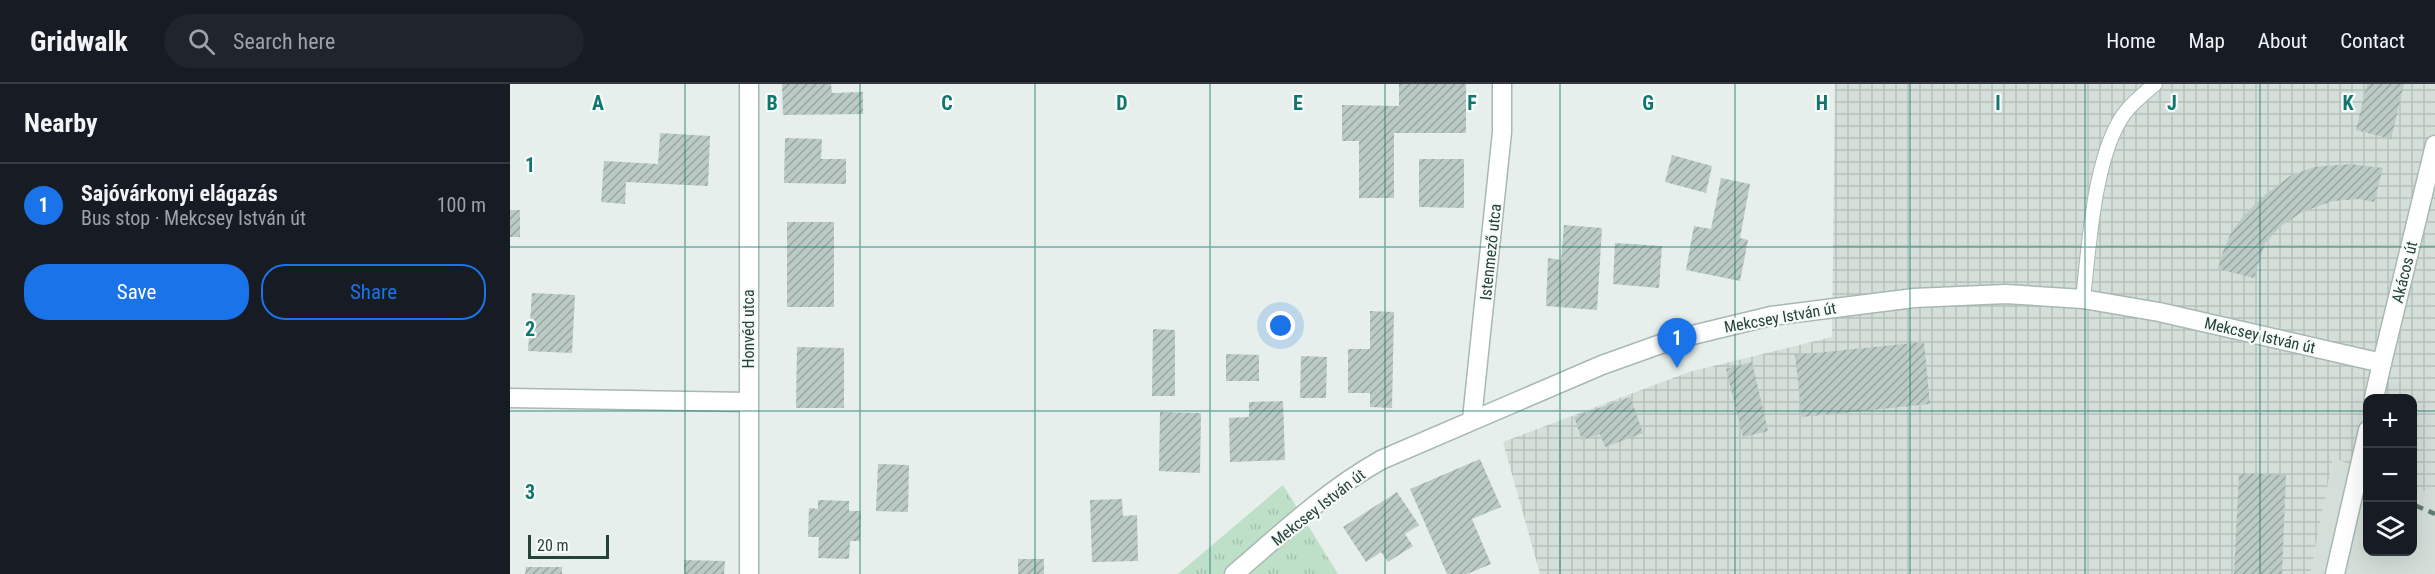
<!DOCTYPE html>
<html lang="en">
<head>
<meta charset="utf-8">
<style>
	:root { --surface:#171b24; --page:#20242c; --text:#f1f3f6; --muted:#9ea1a6; --line:#363941; --accent:#1a73e8 }
	body { margin:0; font-family:"Roboto Condensed",sans-serif; background:var(--page); color:var(--text) }
	.controls { position:absolute; right:18px; bottom:18px; display:grid; overflow:hidden; border-radius:12px; box-shadow:0 6px 24px #0002 }
	.controls button { width:54px; height:54px; display:grid; place-items:center; padding:0; border:0; border-bottom:2px solid var(--line); background:var(--surface); color:var(--text); font:30px sans-serif }
	.scale { position:absolute; left:18px; bottom:15px; width:81px; box-sizing:border-box; padding-left:6px; border:3px solid #24423a; border-top:0; font-size:16px; line-height:21px; white-space:nowrap; color:#24423a; -webkit-text-stroke:4px #f7fbf9; paint-order:stroke }
	.you { position:absolute; left:771px; top:242px; width:21px; height:21px; margin:-15px; border:4px solid #fff; border-radius:50%; background:#1a73e8; box-shadow:0 0 0 9px #1a73e833 }
	.badge { display:grid; place-items:center; width:39px; height:39px; border-radius:50%; background:var(--accent); color:#fff; font-size:20px; font-weight:700 }
	.pin { position:absolute; translate:-50% -50px; filter:drop-shadow(0 2px 3px #0008) }
	.pin::after { content:''; position:absolute; top:32px; width:21px; height:18px; background:inherit; clip-path:polygon(0 0,100% 0,50% 100%) }
	.list { margin:0; padding:0; list-style:none }
	h2 { display:flex; justify-content:space-between; align-items:center; height:78px; margin:0; padding:0 24px; font-size:26px }
	h2 small { font-size:20px; font-weight:400; color:var(--muted) }
	.list li { display:grid; grid-template-columns:39px 1fr auto; gap:18px; align-items:center; box-sizing:border-box; height:84px; padding:0 24px; border-top:2px solid var(--line) }
	.list b { display:block; font-size:22px; white-space:nowrap }
	.list p { margin:0; font-size:20px; white-space:nowrap; color:var(--muted) }
	.list em { font-size:20px; font-style:normal; color:var(--muted) }
	.actions { display:flex; gap:12px; padding:18px 24px }
	.actions a { flex:1; padding:14px 0; border:2px solid var(--accent); border-radius:24px; text-align:center; font-size:21px; color:var(--accent) }
	.actions .main { background:var(--accent); color:#fff }
	.icon { flex:none; width:33px; height:33px; fill:none; stroke:currentColor; stroke-width:2; stroke-linecap:round; stroke-linejoin:round }
	.map { position:relative; flex:none; width:1925px; height:490px; overflow:hidden }
	header { display:flex; align-items:center; gap:36px; box-sizing:border-box; height:84px; padding:0 30px; background:var(--surface); border-bottom:2px solid var(--line) }
	header strong { font-size:28px }
	nav { display:flex; gap:33px; margin-inline-start:auto; font-size:21px }
	.search { width:420px; height:54px; background:var(--page); display:flex; align-items:center; gap:15px; box-sizing:border-box; padding:0 21px; border-radius:33px; color:var(--muted); font-size:22px }
	main { display:flex }
	aside { flex:1; background:var(--surface) }
	.map>svg:first-child { display:block }
</style>
</head>
<body>
<header>
<strong>Gridwalk</strong>
<div class="search"><svg class="icon" aria-label="search" viewBox="0 0 24 24"><circle cx="10" cy="10" r="6"/><path d="M15 15l6 6"/></svg>Search here</div>
<nav><a>Home</a><a>Map</a><a>About</a><a>Contact</a></nav>
</header>
<main>
<aside>
<h2>Nearby<small></small></h2>
<ul class="list">
<li><span class="badge">1</span><div><b>Sajóvárkonyi elágazás</b><p>Bus stop · Mekcsey István út</p></div><em>100 m</em></li>
</ul>
<div class="actions"><a class="main">Save</a><a>Share</a></div>
</aside>
<div class="map">
<svg width="1925" height="490" viewBox="0 0 1925 490">
	<defs>
		<pattern id="industrial-grid" width="8" height="8" patternUnits="userSpaceOnUse" patternTransform="scale(1.5)"><rect width="8" height="8" fill="#d4dfda"/><path d="M0 4h8M4 0v8" fill="none" stroke="#b6c1bc"/></pattern>
		<pattern id="grass-tufts" width="24" height="20" patternUnits="userSpaceOnUse" patternTransform="scale(1.5)"><rect width="24" height="20" fill="#bfe0c8"/><path d="M3 7l-1-3M5 7V3M7 7l1-3M15 17l-1-3M17 17v-4M19 17l1-3" fill="none" stroke="#a4c1ad"/></pattern>
		<pattern id="building-hatch" width="6" height="6" patternUnits="userSpaceOnUse" patternTransform="scale(1.5)"><rect width="6" height="6" fill="#bbcac4"/><path d="M-1 1l2-2M0 6l6-6M5 7l2-2" fill="none" stroke="#98a6a0"/></pattern>
	</defs>
	<rect width="100%" height="100%" fill="#e6efeb"/>
	<polygon fill="#d4dfda" points="1823,374 1857,387 1858,468 1902,468 1903,403 1925,411 1925,490 1800,490"/>
	<polygon fill="url(#industrial-grid)" points="1325,0 1925,0 1925,411 1903,403 1902,314 1858,314 1857,387 1823,374 1800,490 1030,490 993,358 1179,288 1322,253"/>
	<polygon fill="url(#grass-tufts)" points="773,401 828,490 668,490"/>
	<g fill="url(#building-hatch)">
		<polygon points="272,0 321,0 322,9 353,8 353,30 273,31"/>
		<polygon points="889,0 956,0 956,49 884,49 884,114 849,114 849,57 832,57 832,21 889,22"/>
		<polygon points="1857,0 1894,0 1881,55 1846,46"/>
		<polygon points="150,49 200,52 198,102 116,98 115,120 91,118 94,77 148,80"/>
		<polygon points="275,54 312,55 311,75 336,75 336,100 274,99"/>
		<polygon points="1162,71 1202,82 1196,109 1155,98"/>
		<polygon points="909,75 954,75 954,124 909,123"/>
		<polygon points="1840,80 1873,84 1864,118 1849,115 1823,117 1792,128 1771,142 1755,159 1744,194 1708,185 1713,167 1721,149 1734,131 1756,110 1780,92 1804,83"/>
		<polygon points="1211,94 1240,100 1230,154 1238,156 1230,197 1176,186 1184,142 1201,145"/>
		<rect x="0" y="126" width="10" height="27"/>
		<rect x="277" y="138" width="47" height="85"/>
		<polygon points="1054,141 1092,144 1087,226 1036,222 1038,174 1051,176"/>
		<polygon points="1105,159 1152,162 1149,204 1103,200"/>
		<polygon points="22,209 65,211 62,269 18,267"/>
		<polygon points="860,227 884,228 882,324 860,323 860,309 838,309 838,265 860,265"/>
		<polygon points="643,245 665,246 665,312 642,312"/>
		<polygon points="1414,258 1420,320 1292,333 1285,271"/>
		<polygon points="287,263 334,264 334,324 286,324"/>
		<polygon points="716,270 749,271 749,297 716,297"/>
		<polygon points="791,272 817,273 816,314 790,314"/>
		<polygon points="1242,278 1258,347 1233,353 1216,285"/>
		<polygon points="1120,313 1133,349 1095,363 1090,350 1072,356 1064,333"/>
		<polygon points="773,317 775,376 720,378 719,334 739,333 739,318"/>
		<polygon points="650,328 691,329 690,389 649,387"/>
		<polygon points="970,375 991,423 962,435 981,480 957,490 937,490 900,405"/>
		<polygon points="368,380 399,381 398,428 366,427"/>
		<polygon points="1729,389 1776,391 1772,490 1724,490"/>
		<polygon points="887,408 909,441 895,450 903,462 878,478 871,468 856,478 833,443"/>
		<polygon points="612,415 613,432 627,431 628,477 582,478 580,416"/>
		<polygon points="308,416 339,417 339,427 351,427 350,457 340,457 339,475 308,474 309,453 298,453 299,424 308,425"/>
		<rect x="508" y="475" width="26" height="15"/>
		<polygon points="174,476 215,477 214,490 174,490"/>
		<polygon points="16,483 52,483 52,490 15,490"/>
	</g>
	<g fill="none" stroke-linecap="round" stroke-linejoin="round">
		<g stroke="#a8b8b2" stroke-width="16">
			<path id="service" d="M1573,215C1579,164 1584,64 1618,25C1626,16 1636,8 1645,0"/>
		</g>
		<g stroke="#a8b8b2" stroke-width="21">
			<g id="minor">
				<polyline points="1872,279 1925,61"/>
				<polyline points="0,314 238,318"/>
				<polyline points="962,335 992,48 992,0"/>
				<polyline points="239,490 239,0"/>
			</g>
		</g>
		<g stroke="#a8b8b2" stroke-width="21">
			<g id="tertiary">
				<path d="M724,490C771,450 816,407 871,376L1092,281L1162,256L1261,232L1404,214L1496,210L1573,215L1649,228L1872,279L1864,314"/>
				<polyline points="1825,490 1858,346"/>
			</g>
		</g>
		<use href="#service" stroke="#fff" stroke-width="14"/>
		<use href="#minor" stroke="#fff" stroke-width="18"/>
		<use href="#tertiary" stroke="#fff" stroke-width="18"/>
		<polyline stroke="#5f7d75" stroke-width="4.5" stroke-dasharray="12 6" stroke-linecap="butt" points="1902,420 1925,430"/>
	</g>
	<path fill="none" stroke="#0f766e" stroke-width="1.5" stroke-opacity="0.55" d="M175,0V490M350,0V490M525,0V490M700,0V490M875,0V490M1050,0V490M1225,0V490M1400,0V490M1575,0V490M1750,0V490M0,163H1925M0,327H1858M1902,327H1925"/>
	<g text-anchor="middle" stroke-width="4.5" stroke-linejoin="round" paint-order="stroke">
		<g font-size="16" fill="#24423a" stroke="#f7fbf9">
			<text transform="translate(980 168) rotate(-84)" y="6">Istenmező utca</text>
			<text transform="translate(1894 188) rotate(-76)" y="6">Akácos út</text>
			<text transform="translate(1270 233) rotate(-10)" y="6">Mekcsey István út</text>
			<text transform="translate(238 245) rotate(-90)" y="6">Honvéd utca</text>
			<text transform="translate(1750 251) rotate(13)" y="6">Mekcsey István út</text>
			<text transform="translate(808 423) rotate(-38)" y="6">Mekcsey István út</text>
		</g>
	</g>
	<g font-size="20" text-anchor="middle" font-weight="bold" fill="#0f766e" stroke="#f7fbf9" stroke-width="4.5" stroke-linejoin="round" paint-order="stroke">
		<text x="88" y="26">A</text>
		<text x="262" y="26">B</text>
		<text x="437" y="26">C</text>
		<text x="612" y="26">D</text>
		<text x="788" y="26">E</text>
		<text x="962" y="26">F</text>
		<text x="1138" y="26">G</text>
		<text x="1312" y="26">H</text>
		<text x="1488" y="26">I</text>
		<text x="1662" y="26">J</text>
		<text x="1838" y="26">K</text>
		<text x="20" y="88">1</text>
		<text x="20" y="252">2</text>
		<text x="20" y="415">3</text>
	</g>
</svg>
<div class="controls">
<button>+</button>
<button>−</button>
<button><svg class="icon" aria-label="layers" viewBox="0 0 24 24"><path d="M12 4l9 5-9 5-9-5zM3 14l9 5 9-5"/></svg></button>
</div>
<div class="scale">20 m</div>
<div class="you"></div>
<div class="pin badge" style="left:1167px;top:284px">1</div>
</div>
</main>
</body>
</html>
